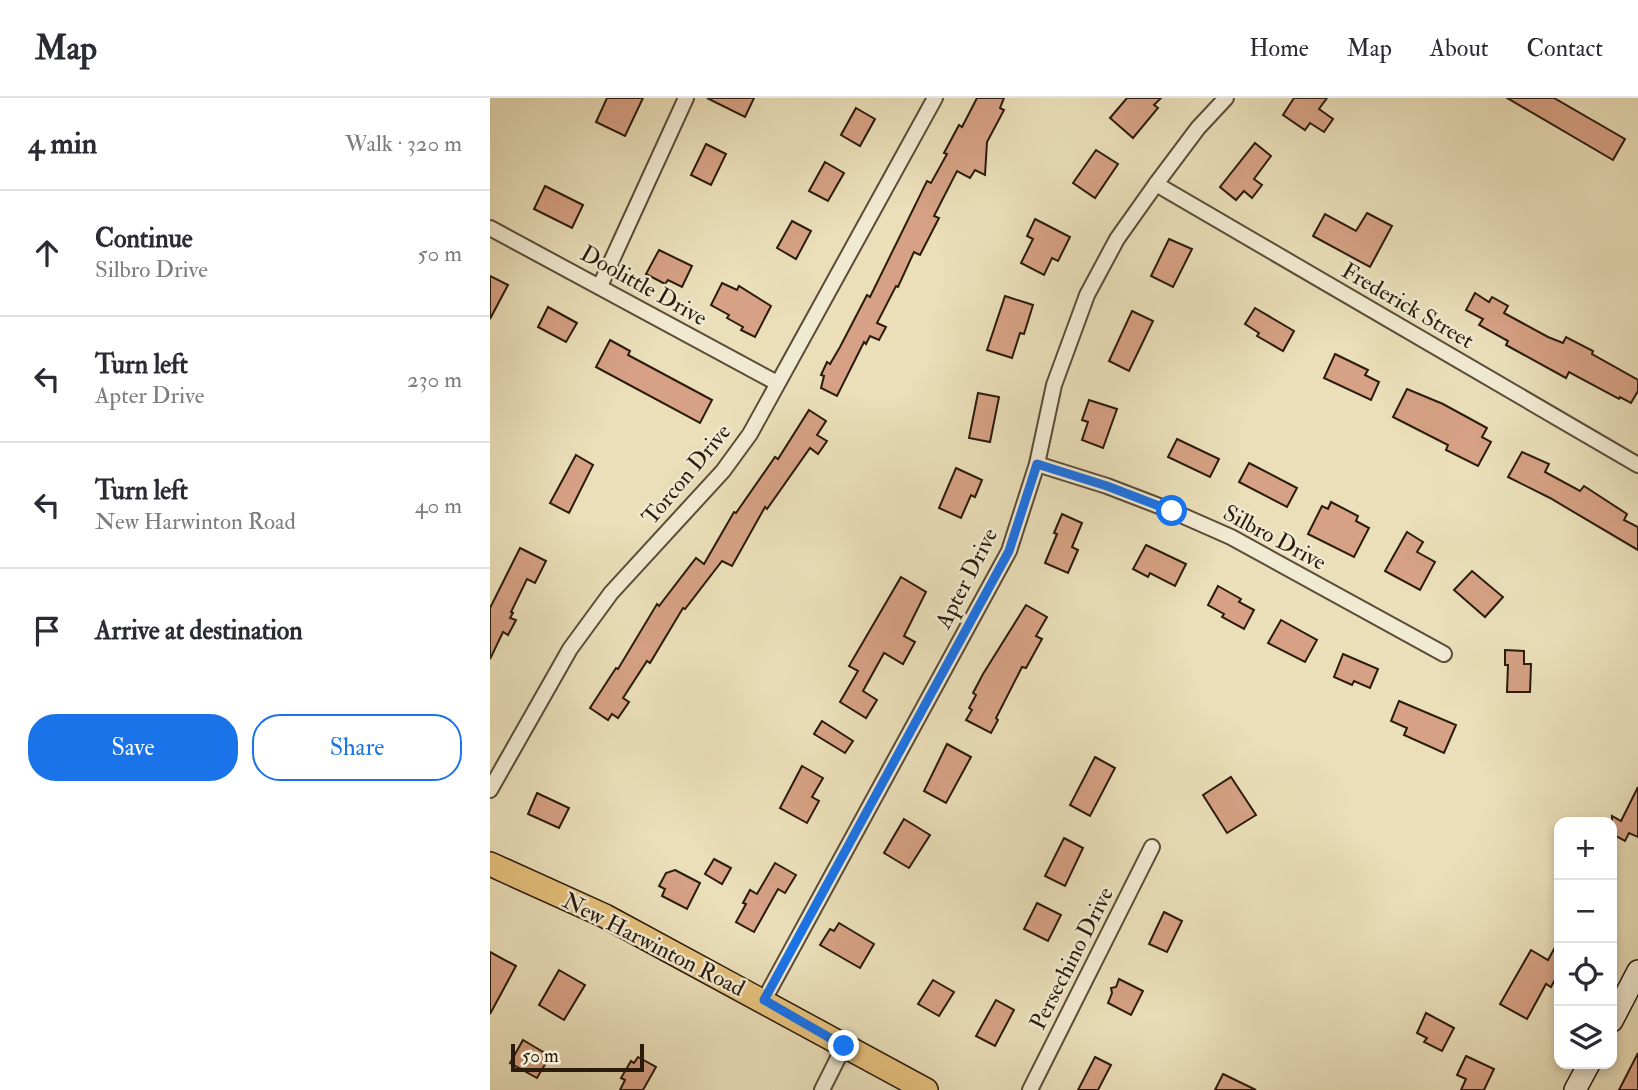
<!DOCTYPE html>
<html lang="en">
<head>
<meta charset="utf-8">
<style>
	:root { --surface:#fff; --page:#f2f2f3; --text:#2b2b33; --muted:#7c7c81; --line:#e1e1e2; --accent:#1a73e8 }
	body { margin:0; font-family:"IM FELL Double Pica",serif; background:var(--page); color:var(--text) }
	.controls { position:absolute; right:21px; bottom:21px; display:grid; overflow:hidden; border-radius:14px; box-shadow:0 4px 10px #0003 }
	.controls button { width:63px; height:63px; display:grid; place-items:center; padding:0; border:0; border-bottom:2px solid var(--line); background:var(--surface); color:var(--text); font:35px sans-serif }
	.scale { position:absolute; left:21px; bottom:18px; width:133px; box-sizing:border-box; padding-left:7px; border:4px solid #2a1b0c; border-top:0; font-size:19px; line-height:24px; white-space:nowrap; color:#2a1b0c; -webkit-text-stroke:5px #f1ead2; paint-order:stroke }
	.stop { position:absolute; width:21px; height:21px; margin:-16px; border:5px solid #1a73e8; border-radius:50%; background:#fff }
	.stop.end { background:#1a73e8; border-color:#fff; box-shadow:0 2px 7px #0008 }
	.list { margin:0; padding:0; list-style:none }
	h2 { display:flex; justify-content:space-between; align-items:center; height:91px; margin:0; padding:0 28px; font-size:30px }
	h2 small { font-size:23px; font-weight:400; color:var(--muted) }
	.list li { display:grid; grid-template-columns:46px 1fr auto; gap:21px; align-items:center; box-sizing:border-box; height:126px; padding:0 28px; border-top:2px solid var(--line) }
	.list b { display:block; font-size:26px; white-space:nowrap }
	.list p { margin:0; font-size:23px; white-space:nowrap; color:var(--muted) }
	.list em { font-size:23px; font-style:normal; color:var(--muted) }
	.actions { display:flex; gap:14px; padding:21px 28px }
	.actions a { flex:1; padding:16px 0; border:2px solid var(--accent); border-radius:28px; text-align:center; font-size:24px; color:var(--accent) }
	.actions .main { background:var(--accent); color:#fff }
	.icon { flex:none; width:38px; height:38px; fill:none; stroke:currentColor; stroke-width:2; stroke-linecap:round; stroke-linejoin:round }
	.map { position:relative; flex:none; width:1148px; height:992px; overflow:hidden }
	header { display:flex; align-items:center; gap:42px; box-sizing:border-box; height:98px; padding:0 35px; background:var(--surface); border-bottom:2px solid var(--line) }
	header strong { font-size:33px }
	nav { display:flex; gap:38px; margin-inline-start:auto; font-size:24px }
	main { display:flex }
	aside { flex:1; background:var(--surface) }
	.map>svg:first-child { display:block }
</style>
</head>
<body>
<header>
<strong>Map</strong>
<nav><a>Home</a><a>Map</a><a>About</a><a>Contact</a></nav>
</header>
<main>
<aside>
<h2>4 min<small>Walk · 320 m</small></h2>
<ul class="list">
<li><svg class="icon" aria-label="ahead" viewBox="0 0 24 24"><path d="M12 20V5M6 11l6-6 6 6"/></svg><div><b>Continue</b><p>Silbro Drive</p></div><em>50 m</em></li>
<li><svg class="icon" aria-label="left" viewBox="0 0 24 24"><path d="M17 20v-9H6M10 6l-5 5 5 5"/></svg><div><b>Turn left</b><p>Apter Drive</p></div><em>230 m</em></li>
<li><svg class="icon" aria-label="left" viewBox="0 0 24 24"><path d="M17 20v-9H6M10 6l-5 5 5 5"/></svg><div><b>Turn left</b><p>New Harwinton Road</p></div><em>40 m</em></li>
<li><svg class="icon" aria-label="arrive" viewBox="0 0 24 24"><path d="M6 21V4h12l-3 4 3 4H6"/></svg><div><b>Arrive at destination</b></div></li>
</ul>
<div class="actions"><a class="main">Save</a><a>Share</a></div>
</aside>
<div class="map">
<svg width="1148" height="992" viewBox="0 0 1148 992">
	<rect width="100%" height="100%" fill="#eadfb9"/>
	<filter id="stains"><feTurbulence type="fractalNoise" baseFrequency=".00286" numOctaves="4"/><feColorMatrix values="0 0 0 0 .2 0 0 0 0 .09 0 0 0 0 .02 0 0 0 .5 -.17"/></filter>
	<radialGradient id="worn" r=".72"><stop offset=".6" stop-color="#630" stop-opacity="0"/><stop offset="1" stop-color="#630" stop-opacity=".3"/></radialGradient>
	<g fill="#d6a184" stroke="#2a1b0c" stroke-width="2">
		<polygon points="117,0 153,0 135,38 106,24"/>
		<polygon points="217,0 264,0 255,19"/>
		<polygon points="487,0 514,0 510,10 514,12 497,44 495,77 485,72 480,80 467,73 444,118 449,120 430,157 424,154 408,189 406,188 387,225 396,229 389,242 380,238 376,246 374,244 347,298 331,290 334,278 331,277 337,264 340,266 350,249 377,197 380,199 437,83 441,85 457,56 454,55 469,27 472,29"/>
		<polygon points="637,0 671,0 664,7 668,10 643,40 620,20"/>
		<polygon points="804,0 837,0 829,11 843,21 834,34 820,25 815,32 793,17"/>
		<polygon points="1017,0 1064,0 1135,41 1123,62"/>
		<polygon points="366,10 385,21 370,48 351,37"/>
		<polygon points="765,45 781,58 764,81 772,87 762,100 754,93 746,102 730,89"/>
		<polygon points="216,46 236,56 221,87 201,77"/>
		<polygon points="606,52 628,66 605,100 583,85"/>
		<polygon points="335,64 354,75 338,103 319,93"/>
		<polygon points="55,88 93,107 82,130 44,111"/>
		<polygon points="877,115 902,128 880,169 823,138 835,116 866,133"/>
		<polygon points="545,121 580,139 568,163 562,160 554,177 531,165 543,141 537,138"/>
		<polygon points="302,123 321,133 306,161 287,150"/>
		<polygon points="679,141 702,151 683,189 661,178"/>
		<polygon points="169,152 202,168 192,189 178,182 175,186 156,176"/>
		<polygon points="0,178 18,187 0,221"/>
		<polygon points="232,185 247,192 249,188 281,208 265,239 251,232 253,229 237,220 239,217 221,207"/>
		<polygon points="985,195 999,204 1002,199 1018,208 1014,215 1058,239 1073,245 1076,239 1103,253 1102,256 1148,282 1148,293 1141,305 1130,299 1129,301 1079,274 1076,280 1016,247 1018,243 989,227 993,221 976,212"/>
		<polygon points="515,198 543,207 534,236 530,235 522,260 497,252"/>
		<polygon points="58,209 87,225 76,244 48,229"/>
		<polygon points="765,210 804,233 793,253 767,238 769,235 755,226"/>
		<polygon points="642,213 663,223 639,273 619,263"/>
		<polygon points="120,242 140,253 138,257 153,265 222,302 210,325 106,269"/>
		<polygon points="845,256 878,272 875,277 889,284 881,302 834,280"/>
		<polygon points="917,291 953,306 997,330 992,339 1001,344 988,368 956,352 958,347 903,319"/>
		<polygon points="488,295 509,299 500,344 479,340"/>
		<polygon points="599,302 627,311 613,350 592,342 598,324 592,322"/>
		<polygon points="319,312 336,323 327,337 337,343 328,356 320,350 277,411 275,409 242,468 232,463 195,511 193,510 160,565 157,563 133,600 139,604 128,620 122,616 118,622 100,610 126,570 128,571 167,506 169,508 206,460 214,466 244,414 246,415 285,359 288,361"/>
		<polygon points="687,341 729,361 720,379 678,359"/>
		<polygon points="1032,354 1059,366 1055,374 1090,393 1094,388 1137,416 1134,422 1148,429 1148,452 1060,400 1018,379"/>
		<polygon points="86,357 103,367 79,415 60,405"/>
		<polygon points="759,365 807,390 797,409 749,384"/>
		<polygon points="466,370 492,382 485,399 481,397 471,420 449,410"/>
		<polygon points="841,404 868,418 866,423 879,430 864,459 818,436 832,408 838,411"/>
		<polygon points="572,416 592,425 582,449 588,452 578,475 555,465 567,436 564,435"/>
		<polygon points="917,434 933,444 927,454 945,464 930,492 895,473"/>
		<polygon points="656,447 696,466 685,488 660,475 658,479 643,471"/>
		<polygon points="30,450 56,463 45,485 37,481 21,514 23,515 20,520 26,522 18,537 13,534 0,561 0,510"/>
		<polygon points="982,473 1013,499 995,519 964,492"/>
		<polygon points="411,479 436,494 414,538 425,544 413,566 394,555 373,593 387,602 376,620 350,604 368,573 359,568"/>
		<polygon points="728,488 751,501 749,504 764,512 754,531 732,519 734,516 718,507"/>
		<polygon points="536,507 557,519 546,538 552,541 536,570 532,569 506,620 508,622 501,635 476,622 482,612 479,610 486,597 483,595 493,576"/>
		<polygon points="791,522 827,542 815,564 778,545"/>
		<polygon points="1015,552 1034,553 1034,566 1041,566 1040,594 1017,594 1018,567 1015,567"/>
		<polygon points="853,556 888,571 880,590 864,583 862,587 844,579"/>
		<polygon points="909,603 966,627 954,655 914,637 917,630 901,623"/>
		<polygon points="332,623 363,643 355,655 324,636"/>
		<polygon points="457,646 481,659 456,705 434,693"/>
		<polygon points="605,659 625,670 600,718 580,707"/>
		<polygon points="312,668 333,680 322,699 329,703 317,725 290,710"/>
		<polygon points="741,679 766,717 737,735 713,697"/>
		<polygon points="1148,689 1148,739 1139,735 1135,743 1122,736 1122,718 1131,723"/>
		<polygon points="47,695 79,710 69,730 38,716"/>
		<polygon points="414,721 440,737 419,770 394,755"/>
		<polygon points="574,740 593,750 575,788 555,778"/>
		<polygon points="224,761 241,770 232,786 215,776"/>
		<polygon points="285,765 306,777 295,795 288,791 264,834 246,824 256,806 253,805 260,792 267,796"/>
		<polygon points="185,772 210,785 197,811 172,798 175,791 169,788 176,775"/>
		<polygon points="547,805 571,817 558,843 534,831"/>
		<polygon points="674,814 692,823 677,854 659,846"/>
		<polygon points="349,825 384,846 370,870 330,847 340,831 344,833"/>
		<polygon points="1069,842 1069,874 1061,889 1056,886 1037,921 1010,906 1041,852 1058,862"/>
		<polygon points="0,854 26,868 0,916"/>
		<polygon points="69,872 95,887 74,922 49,907"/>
		<polygon points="629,881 653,893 641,917 618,905 622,895 621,890 626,889"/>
		<polygon points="443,882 464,894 449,918 428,906"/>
		<polygon points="506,902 524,912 505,948 486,938"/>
		<polygon points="936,915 964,930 952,953 934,944 937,940 927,935"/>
		<polygon points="33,942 60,958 47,980 20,965"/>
		<polygon points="1148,955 1148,992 1129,992"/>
		<polygon points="976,958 1004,971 994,992 971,992 976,981 967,977"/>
		<polygon points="148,959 166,969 153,992 130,992 135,982 131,980 141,963 144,965"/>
		<polygon points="605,959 621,967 608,992 588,992"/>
		<polygon points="733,976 766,992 725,992"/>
	</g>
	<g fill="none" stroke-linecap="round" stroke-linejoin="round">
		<g stroke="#5a4c37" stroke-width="18">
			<g id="street">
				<polyline points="666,86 1148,367"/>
				<polyline points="0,130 287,285"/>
				<polyline points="110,188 196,0"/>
				<polyline points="547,366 617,388 682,413 741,439 954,556"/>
				<polyline points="0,692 80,551 121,495 233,373 260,336 445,0"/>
				<polyline points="274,902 519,453 547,366 564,287 597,197 627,141 666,86 708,30 736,0"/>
				<polyline points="332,992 354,948"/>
				<polyline points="540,992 662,749"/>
			</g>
		</g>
		<g stroke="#2a1b0c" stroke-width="24">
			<g id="secondary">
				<polyline points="1122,923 1148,873"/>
				<polyline points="1085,992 1099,966"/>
			</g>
		</g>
		<g stroke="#2a1b0c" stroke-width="26">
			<polyline id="primary" points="0,766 115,818 436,992"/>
		</g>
		<use href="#street" stroke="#f1ead2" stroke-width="14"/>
		<use href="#secondary" stroke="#f1ead2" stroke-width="21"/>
		<use href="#primary" stroke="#e5c07c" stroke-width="23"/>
	</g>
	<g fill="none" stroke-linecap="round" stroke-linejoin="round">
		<polyline stroke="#1a73e8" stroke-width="9" points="354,948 274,902 519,453 547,366 617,388 682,413"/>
	</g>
	<g text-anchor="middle" stroke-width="5" stroke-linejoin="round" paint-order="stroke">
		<g font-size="23" fill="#2a1b0c" stroke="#f1ead2">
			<text transform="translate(154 187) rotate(29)" y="8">Doolittle Drive</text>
			<text transform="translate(918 207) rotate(30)" y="8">Frederick Street</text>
			<text transform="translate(196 376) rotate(-50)" y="8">Torcon Drive</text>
			<text transform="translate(785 439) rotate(28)" y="8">Silbro Drive</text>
			<text transform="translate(476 480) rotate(-63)" y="8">Apter Drive</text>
			<text transform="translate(164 846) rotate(27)" y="8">New Harwinton Road</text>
			<text transform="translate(581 860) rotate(-63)" y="8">Persechino Drive</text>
		</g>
	</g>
	<rect width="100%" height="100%" filter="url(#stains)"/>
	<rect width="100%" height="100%" fill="url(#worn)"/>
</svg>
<div class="controls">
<button>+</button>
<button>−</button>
<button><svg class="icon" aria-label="locate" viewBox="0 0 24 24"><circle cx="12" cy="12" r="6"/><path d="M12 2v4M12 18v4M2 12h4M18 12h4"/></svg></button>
<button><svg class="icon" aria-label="layers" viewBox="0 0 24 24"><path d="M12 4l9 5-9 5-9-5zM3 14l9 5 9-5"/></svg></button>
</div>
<div class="scale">50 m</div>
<div class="stop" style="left:682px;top:413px"></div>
<div class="stop end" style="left:354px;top:948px"></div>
</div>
</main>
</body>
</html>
